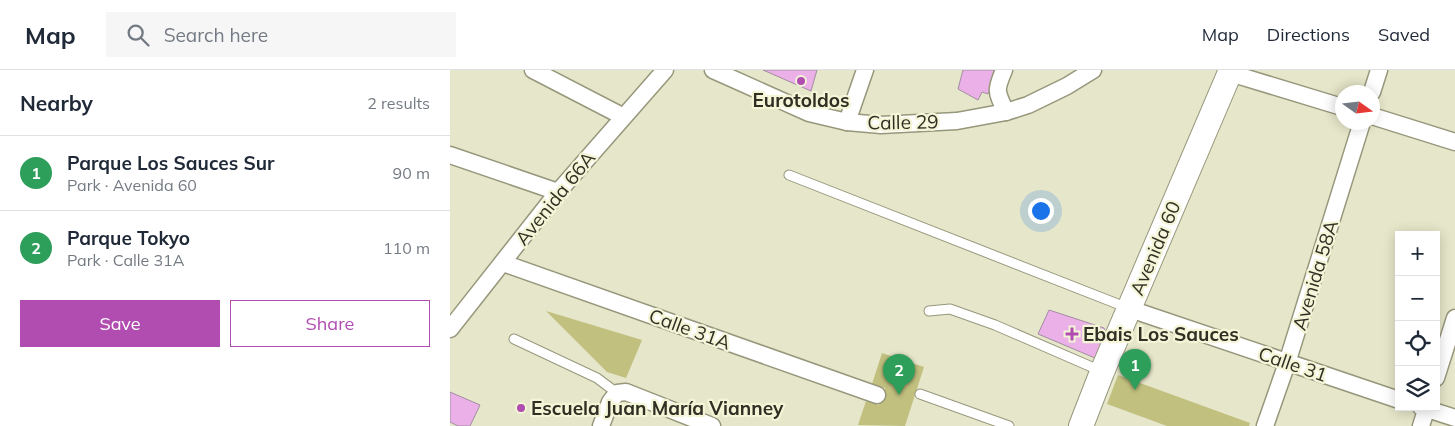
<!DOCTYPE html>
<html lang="en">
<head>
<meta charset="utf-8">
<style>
	:root { --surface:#fff; --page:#f6f6f7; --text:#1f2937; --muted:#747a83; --line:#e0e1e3; --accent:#b14cb1 }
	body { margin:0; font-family:Mulish,sans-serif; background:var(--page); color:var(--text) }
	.controls { position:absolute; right:15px; bottom:15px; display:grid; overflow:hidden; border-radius:0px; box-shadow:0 2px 12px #0003 }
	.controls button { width:45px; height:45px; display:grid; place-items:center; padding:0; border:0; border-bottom:1px solid var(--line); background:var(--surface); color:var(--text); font:25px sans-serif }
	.compass { position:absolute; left:885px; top:15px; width:45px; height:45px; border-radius:50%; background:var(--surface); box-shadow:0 2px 12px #0003; rotate:104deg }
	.you { position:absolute; left:590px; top:140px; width:18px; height:18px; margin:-12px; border:4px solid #fff; border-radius:50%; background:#1a73e8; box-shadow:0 0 0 8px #1a73e833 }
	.badge { display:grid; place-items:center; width:32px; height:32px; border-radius:50%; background:var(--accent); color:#fff; font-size:16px; font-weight:700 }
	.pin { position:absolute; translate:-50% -41px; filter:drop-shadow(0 1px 2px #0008) }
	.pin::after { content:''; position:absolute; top:26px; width:18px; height:15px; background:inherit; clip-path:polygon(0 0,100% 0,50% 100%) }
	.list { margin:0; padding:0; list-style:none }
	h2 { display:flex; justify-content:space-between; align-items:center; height:65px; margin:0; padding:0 20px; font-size:21px }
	h2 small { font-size:16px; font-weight:400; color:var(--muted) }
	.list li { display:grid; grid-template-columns:32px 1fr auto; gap:15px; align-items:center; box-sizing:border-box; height:75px; padding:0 20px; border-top:1px solid var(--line) }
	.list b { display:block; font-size:19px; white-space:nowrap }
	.list p { margin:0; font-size:16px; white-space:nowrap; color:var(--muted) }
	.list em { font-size:16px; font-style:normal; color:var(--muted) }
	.actions { display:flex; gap:10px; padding:15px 20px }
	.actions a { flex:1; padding:11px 0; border:1px solid var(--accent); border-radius:0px; text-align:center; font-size:18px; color:var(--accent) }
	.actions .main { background:var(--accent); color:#fff }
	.icon { flex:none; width:28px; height:28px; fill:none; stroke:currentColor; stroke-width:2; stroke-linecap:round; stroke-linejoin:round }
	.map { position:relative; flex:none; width:1005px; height:356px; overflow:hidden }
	header { display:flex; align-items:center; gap:30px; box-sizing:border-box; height:70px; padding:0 25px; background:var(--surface); border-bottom:1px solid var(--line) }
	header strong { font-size:24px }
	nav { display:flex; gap:28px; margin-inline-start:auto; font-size:18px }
	.search { width:350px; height:45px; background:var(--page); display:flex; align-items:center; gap:12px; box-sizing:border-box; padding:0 18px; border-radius:0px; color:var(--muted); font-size:19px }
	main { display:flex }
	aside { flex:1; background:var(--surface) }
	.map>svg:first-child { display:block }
</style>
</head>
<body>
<header>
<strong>Map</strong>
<div class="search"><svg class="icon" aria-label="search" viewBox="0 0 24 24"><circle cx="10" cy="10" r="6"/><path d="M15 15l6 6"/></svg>Search here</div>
<nav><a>Map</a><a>Directions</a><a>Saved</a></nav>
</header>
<main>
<aside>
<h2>Nearby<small>2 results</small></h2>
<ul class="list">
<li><span class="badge" style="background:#2e9e5b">1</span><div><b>Parque Los Sauces Sur</b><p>Park · Avenida 60</p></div><em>90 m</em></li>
<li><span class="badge" style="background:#2e9e5b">2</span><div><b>Parque Tokyo</b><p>Park · Calle 31A</p></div><em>110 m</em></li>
</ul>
<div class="actions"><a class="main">Save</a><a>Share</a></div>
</aside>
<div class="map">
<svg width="1005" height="356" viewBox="0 0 1005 356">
	<rect width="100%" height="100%" fill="#e6e6ca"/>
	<g fill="#c1c07f">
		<polygon points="96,241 192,270 176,308 157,302"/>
		<polygon points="432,283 474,297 455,356 408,355 416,331 429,335 435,318 422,314"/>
		<polygon points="668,305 800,353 799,356 717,356 657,334"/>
	</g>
	<g fill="#eab0e7" stroke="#a28da1">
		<polygon points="313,0 367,0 361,21"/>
		<polygon points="513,0 550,0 538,24 532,22 528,30 508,19"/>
		<polygon points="599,240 654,258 656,263 645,288 588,264"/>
		<polygon points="0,322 30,335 20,356 8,356 0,352"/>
	</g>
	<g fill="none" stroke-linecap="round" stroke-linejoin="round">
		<g stroke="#97977c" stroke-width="11">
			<g id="lane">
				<polyline points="339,105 678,238"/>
				<polyline points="479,241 500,239 545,255 651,301"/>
				<polyline points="64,269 147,308 167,323"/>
				<polyline points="470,324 559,356"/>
			</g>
		</g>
		<g stroke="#97977c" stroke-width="19">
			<g id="street">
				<polyline points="83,0 172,46"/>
				<polyline points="263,0 359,43 397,52 431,55 507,51 556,42 578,35 617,16 643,0"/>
				<path d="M554,0C545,21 546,21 556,42"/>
				<polyline points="780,3 892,37"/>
				<polyline points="922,22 929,0"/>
				<polyline points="922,46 1005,72"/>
				<polyline points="397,52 415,0"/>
				<polyline points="0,85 108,122"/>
				<polyline points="53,193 427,325"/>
				<polyline points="680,239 949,330"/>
				<polyline points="0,259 108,122 215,0"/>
				<polyline points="986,308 1005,248"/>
				<polyline points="971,337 1005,348"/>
				<polyline points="151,356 160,332 167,323 176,322 262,356"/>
				<polyline points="815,356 837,293 912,52"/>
				<polyline points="971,356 977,337"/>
			</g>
		</g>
		<g stroke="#97977c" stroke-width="26">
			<polyline id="secondary" points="631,356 652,302 781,0"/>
		</g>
		<use href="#lane" stroke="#fff" stroke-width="9"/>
		<use href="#street" stroke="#fff" stroke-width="16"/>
		<use href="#secondary" stroke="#fff" stroke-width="24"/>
	</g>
	<g fill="#b14cb1" stroke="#f4f4d7" stroke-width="2">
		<circle cx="351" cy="11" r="5"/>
		<path d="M619.5 256.5h5v5h5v5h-5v5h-5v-5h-5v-5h5z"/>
		<circle cx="71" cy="338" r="5"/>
	</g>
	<g text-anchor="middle" stroke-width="4.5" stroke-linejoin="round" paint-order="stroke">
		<g font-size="19" font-weight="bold" fill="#2f2f24" stroke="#f4f4d7" text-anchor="start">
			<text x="351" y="37" text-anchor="middle">Eurotoldos</text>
			<text x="633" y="271">Ebais Los Sauces</text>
			<text x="81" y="345">Escuela Juan María Vianney</text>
		</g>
		<g font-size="19" fill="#2f2f24" stroke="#f4f4d7">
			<text transform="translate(453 52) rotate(-1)" y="7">Calle 29</text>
			<text transform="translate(105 128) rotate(-51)" y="7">Avenida 66A</text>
			<text transform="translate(705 178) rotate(-67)" y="7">Avenida 60</text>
			<text transform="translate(865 205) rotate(-73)" y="7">Avenida 58A</text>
			<text transform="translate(240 259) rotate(20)" y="7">Calle 31A</text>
			<text transform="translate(843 294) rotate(19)" y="7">Calle 31</text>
		</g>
	</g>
</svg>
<div class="controls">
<button>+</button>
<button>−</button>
<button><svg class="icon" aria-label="locate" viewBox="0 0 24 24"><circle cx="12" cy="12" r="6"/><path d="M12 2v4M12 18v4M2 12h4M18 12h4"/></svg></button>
<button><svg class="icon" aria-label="layers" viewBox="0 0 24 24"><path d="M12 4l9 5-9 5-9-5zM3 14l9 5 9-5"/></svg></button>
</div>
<svg class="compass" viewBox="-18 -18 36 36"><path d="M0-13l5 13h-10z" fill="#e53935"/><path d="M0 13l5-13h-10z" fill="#747a83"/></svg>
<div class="you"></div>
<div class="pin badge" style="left:685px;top:320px;background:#2e9e5b">1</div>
<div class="pin badge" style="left:449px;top:325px;background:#2e9e5b">2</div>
</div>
</main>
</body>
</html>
